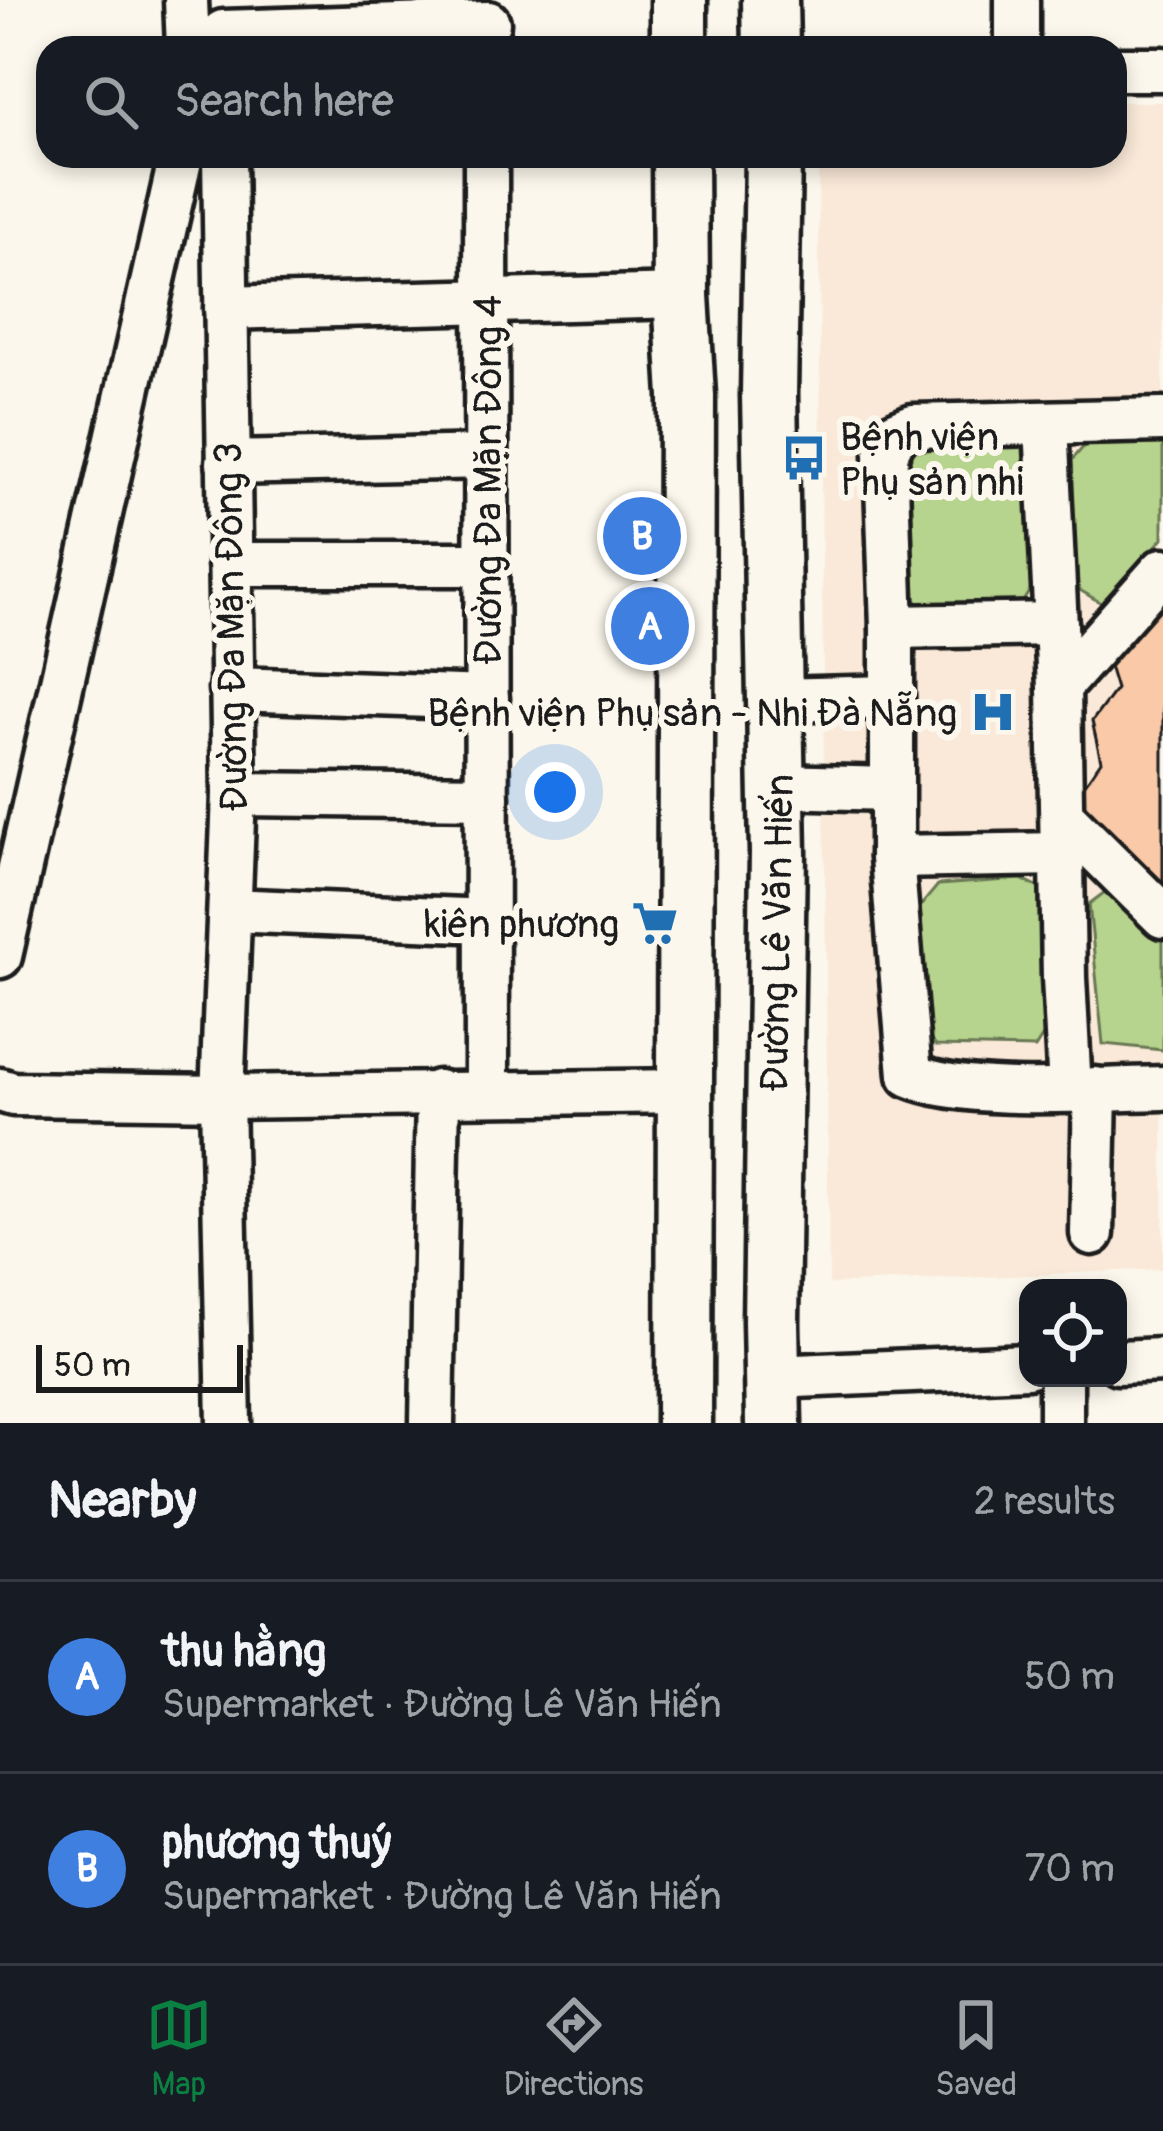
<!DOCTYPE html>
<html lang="en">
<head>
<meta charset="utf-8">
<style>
	:root { --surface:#171b24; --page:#20242c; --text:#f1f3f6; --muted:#9ea1a6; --line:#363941; --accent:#0b8043 }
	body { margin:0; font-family:Pangolin,sans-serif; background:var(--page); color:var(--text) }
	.controls { position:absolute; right:36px; bottom:36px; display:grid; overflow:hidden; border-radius:24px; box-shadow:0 6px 18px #0003 }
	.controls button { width:108px; height:108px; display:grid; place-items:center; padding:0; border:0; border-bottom:3px solid var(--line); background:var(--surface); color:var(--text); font:60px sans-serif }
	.scale { position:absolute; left:36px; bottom:30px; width:207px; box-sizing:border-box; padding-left:12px; border:6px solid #1c1c1c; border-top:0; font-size:33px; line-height:42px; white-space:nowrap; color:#1c1c1c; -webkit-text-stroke:9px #fbf7ec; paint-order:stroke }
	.you { position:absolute; left:555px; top:792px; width:42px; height:42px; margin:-30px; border:9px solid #fff; border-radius:50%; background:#1a73e8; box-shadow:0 0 0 18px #1a73e833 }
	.badge { display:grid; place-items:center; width:78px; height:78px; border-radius:50%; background:var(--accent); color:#fff; font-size:39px; font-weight:700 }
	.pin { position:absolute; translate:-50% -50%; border:6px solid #fff; box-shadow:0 3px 12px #0006 }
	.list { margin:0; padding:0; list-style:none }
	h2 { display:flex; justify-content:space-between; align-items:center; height:156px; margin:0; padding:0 48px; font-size:51px }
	h2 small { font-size:39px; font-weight:400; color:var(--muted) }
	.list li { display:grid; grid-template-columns:78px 1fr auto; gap:36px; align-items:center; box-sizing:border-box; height:192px; padding:0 48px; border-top:3px solid var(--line) }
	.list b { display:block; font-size:45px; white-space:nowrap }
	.list p { margin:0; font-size:39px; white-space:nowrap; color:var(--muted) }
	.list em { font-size:39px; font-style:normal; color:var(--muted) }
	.icon { flex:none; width:66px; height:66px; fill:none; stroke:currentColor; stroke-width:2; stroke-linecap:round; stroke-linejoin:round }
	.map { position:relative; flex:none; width:1163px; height:1423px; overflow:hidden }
	.search { position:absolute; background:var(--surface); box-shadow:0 6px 18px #0003; left:36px; right:36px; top:36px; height:132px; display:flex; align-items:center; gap:30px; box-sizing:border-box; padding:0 42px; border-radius:36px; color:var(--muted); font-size:45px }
	.sheet { height:540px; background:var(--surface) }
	nav { display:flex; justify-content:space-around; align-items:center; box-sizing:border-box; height:168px; border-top:3px solid var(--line); background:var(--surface); font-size:33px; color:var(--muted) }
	nav a { display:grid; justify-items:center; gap:6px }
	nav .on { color:var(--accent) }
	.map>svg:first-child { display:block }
</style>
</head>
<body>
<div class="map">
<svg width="1163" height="1423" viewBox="0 0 1163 1423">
	<rect width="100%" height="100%" fill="#fbf7ec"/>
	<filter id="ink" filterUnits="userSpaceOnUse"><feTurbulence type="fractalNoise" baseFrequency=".00833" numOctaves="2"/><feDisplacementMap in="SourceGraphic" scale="24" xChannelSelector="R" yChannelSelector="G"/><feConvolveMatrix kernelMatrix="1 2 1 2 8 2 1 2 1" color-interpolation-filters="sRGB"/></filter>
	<g filter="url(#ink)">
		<polygon fill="#fae9d8" points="1115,102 1163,102 1163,1269 829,1284 818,156 1115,156"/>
		<g fill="#b6d48d" stroke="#697854" stroke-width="3">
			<polygon points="1093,436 1163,436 1163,538 1103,604 1073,586 1072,460"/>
			<polygon points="1005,438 1024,448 1031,589 1019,607 920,605 905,589 902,468 915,444"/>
			<polygon points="1021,879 1039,888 1047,1029 1035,1048 936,1046 920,1029 918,909 938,885"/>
			<polygon points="1109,889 1163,940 1163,1050 1103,1044 1089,904"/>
		</g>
		<polygon fill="#f9c9a8" stroke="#1c1c1c" stroke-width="3" points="1163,593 1163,907 1065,813 1101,761 1092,721 1116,689 1109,666"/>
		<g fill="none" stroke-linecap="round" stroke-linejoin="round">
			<g stroke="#1c1c1c" stroke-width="51">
				<g id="minor">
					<polyline points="186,0 188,48"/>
					<polyline points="1017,0 1017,48"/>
					<polyline points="223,32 488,23"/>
					<polyline points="1115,69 1163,69"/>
					<polyline points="224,156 234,794 222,1097 229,1423"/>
					<polyline points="486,156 487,1091"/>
					<polyline points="226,308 681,296"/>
					<path d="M1163,420L913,426L896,433L886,454L892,627V857L910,1075C968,1100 1097,1089 1163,1088"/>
					<polyline points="1046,425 1059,687 1064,978 1070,1090"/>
					<polyline points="228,463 487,457"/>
					<polyline points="230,564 488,564"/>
					<polyline points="892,627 1056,624"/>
					<polyline points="1059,687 1163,570"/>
					<polyline points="231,689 487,698"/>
					<polyline points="777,700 892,697"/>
					<polyline points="778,786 891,789"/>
					<polyline points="234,794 487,797"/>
					<polyline points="1062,816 1163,916"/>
					<polyline points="892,857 1062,854"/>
					<polyline points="230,910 487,921"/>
					<polyline points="0,956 181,156"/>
					<polyline points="0,1090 13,1094 222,1097 687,1091"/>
					<polyline points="1092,1233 1095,1089"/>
					<polyline points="1118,1362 1163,1360"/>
					<polyline points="773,1377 1028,1366"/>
					<polyline points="1061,1378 1061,1423"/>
					<polyline points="432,1423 438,1092"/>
				</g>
			</g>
			<g stroke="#1c1c1c" stroke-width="63">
				<g id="major">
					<polyline points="679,0 679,48"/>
					<polyline points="770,0 771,48"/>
					<polyline points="680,156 681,296 687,396 684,1423"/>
					<polyline points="773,156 769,395 778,853 771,1322 773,1423"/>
				</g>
			</g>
			<use href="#minor" stroke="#fbf7ec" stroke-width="42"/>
			<use href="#major" stroke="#fbf7ec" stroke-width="54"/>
		</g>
	</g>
	<defs>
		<g id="bus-bare" transform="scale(3.6)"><path d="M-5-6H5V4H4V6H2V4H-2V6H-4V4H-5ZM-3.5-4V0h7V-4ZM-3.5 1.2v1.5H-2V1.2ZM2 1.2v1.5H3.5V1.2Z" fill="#1f6fb2" stroke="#fbf7ec" stroke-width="2.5" paint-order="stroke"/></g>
		<g id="hospital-bare" transform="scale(3.6)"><path d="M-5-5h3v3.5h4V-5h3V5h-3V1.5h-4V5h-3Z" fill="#1f6fb2" stroke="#fbf7ec" stroke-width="2.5" paint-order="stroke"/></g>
		<g id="supermarket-bare" transform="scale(3.6)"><path d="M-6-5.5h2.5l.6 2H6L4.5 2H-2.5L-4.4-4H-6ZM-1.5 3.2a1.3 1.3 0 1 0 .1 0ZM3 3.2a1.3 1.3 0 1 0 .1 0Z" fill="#1f6fb2" stroke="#fbf7ec" stroke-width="2.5" paint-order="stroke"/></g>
	</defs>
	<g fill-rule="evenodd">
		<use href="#bus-bare" x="804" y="458"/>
		<use href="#hospital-bare" x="993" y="712"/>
		<use href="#supermarket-bare" x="655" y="923"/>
	</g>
	<g text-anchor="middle" stroke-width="12" stroke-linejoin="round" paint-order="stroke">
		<g font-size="39" fill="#1c1c1c" stroke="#fbf7ec" text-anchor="end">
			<text x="840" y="450" text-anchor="start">Bệnh viện<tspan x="840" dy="45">Phụ sản nhi</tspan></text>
			<text x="957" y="726">Bệnh viện Phụ sản - Nhi Đà Nẵng</text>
			<text x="619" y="937">kiên phương</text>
		</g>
		<g font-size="39" fill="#1c1c1c" stroke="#fbf7ec">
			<text transform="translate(487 480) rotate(-90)" y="14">Đường Đa Mặn Đông 4</text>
			<text transform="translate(230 627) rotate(-91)" y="14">Đường Đa Mặn Đông 3</text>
			<text transform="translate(776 933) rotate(-89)" y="14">Đường Lê Văn Hiến</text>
		</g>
	</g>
</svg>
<div class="controls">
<button><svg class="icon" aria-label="locate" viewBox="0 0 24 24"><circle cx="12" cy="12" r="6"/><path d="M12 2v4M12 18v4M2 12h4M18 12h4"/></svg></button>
</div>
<div class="scale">50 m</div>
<div class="you"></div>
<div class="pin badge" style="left:650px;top:626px;background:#3f7fe0">A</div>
<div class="pin badge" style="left:642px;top:536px;background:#3f7fe0">B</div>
<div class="search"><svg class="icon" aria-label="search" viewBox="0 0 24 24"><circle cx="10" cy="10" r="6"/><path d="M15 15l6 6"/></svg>Search here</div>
</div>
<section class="sheet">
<h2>Nearby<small>2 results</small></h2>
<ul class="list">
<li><span class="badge" style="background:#3f7fe0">A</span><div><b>thu hằng</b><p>Supermarket · Đường Lê Văn Hiến</p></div><em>50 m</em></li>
<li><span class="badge" style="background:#3f7fe0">B</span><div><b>phương thuý</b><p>Supermarket · Đường Lê Văn Hiến</p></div><em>70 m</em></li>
</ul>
</section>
<nav>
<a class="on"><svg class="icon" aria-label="map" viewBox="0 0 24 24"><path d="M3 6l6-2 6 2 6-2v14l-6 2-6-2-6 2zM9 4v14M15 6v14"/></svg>Map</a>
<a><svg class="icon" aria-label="directions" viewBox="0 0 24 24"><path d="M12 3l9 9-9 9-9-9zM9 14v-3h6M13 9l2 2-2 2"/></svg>Directions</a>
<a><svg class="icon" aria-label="saved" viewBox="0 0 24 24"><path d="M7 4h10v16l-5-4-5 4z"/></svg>Saved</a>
</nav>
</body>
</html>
